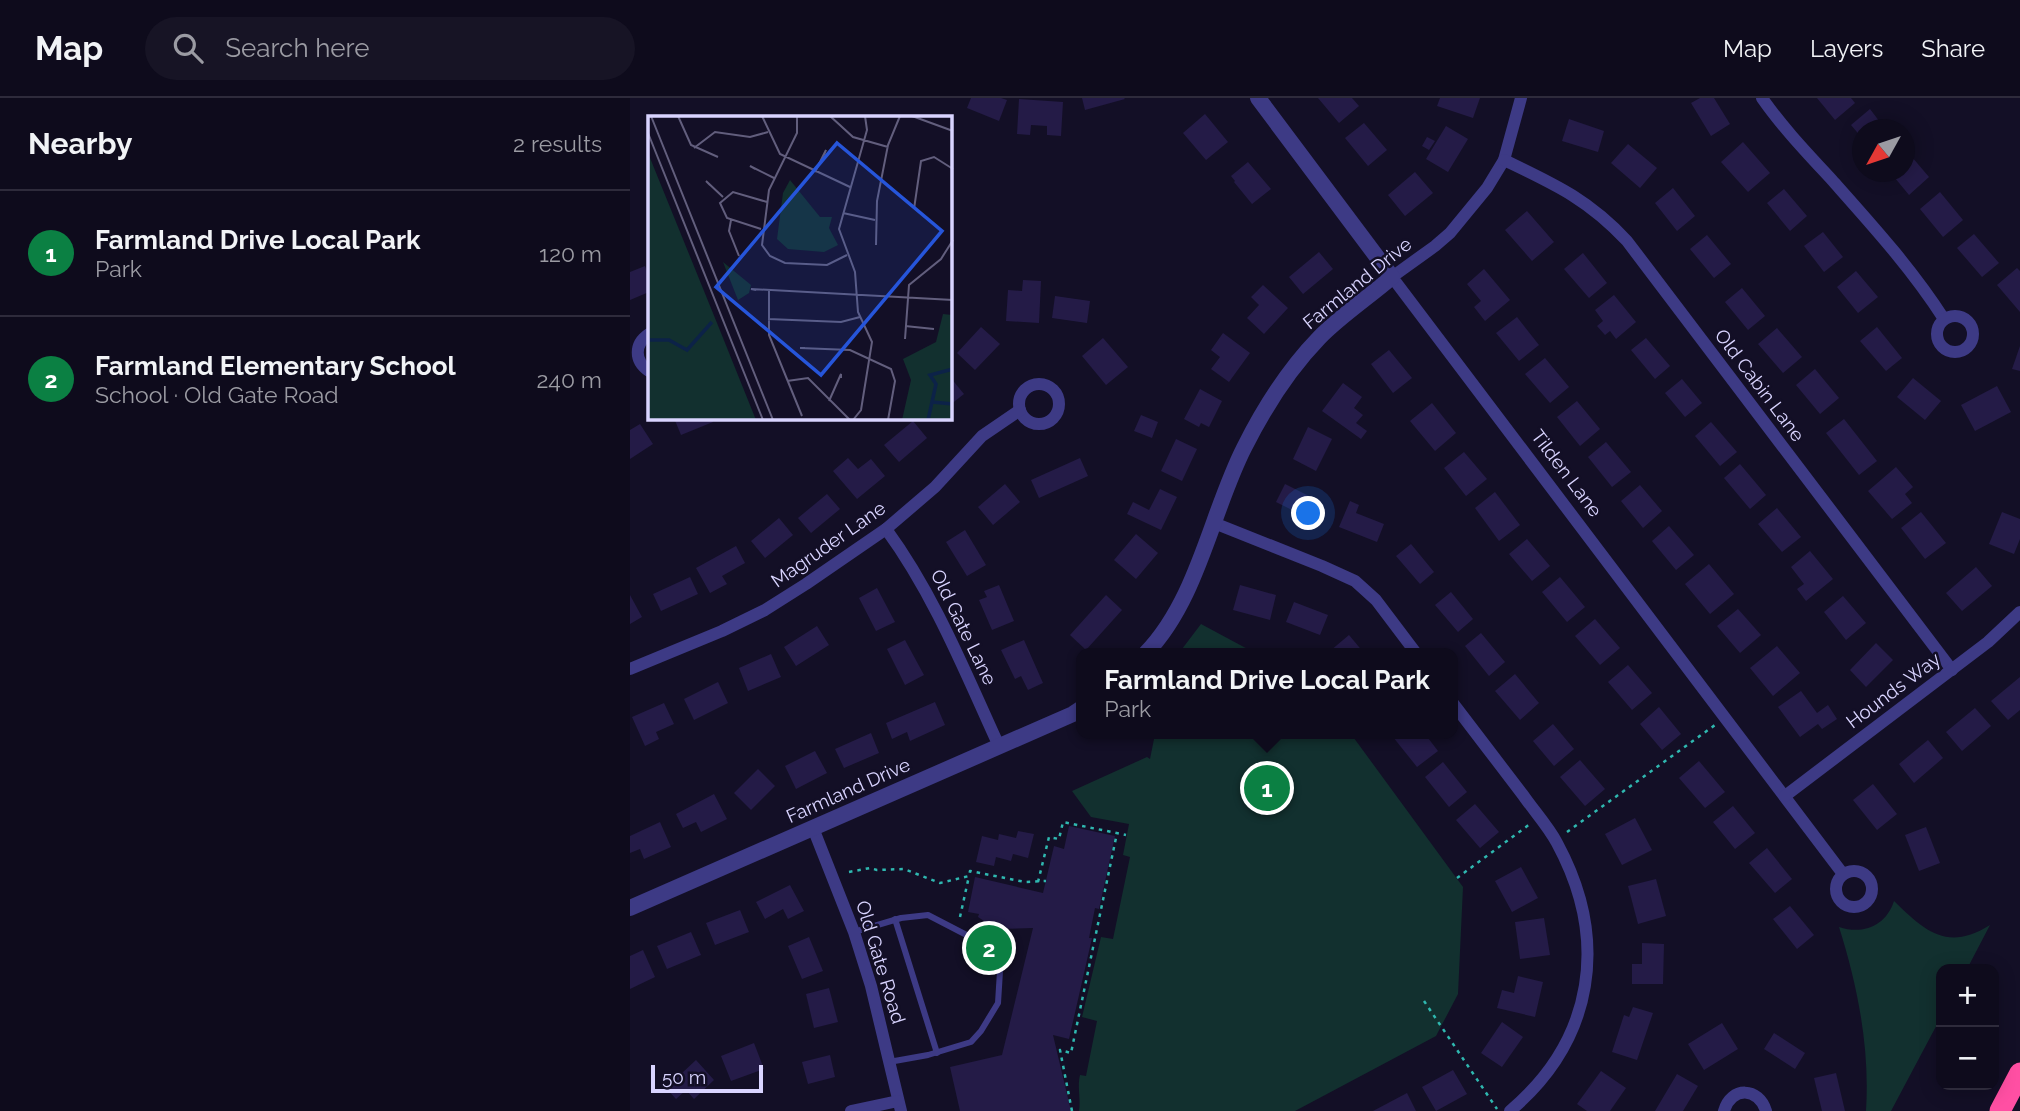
<!DOCTYPE html>
<html lang="en">
<head>
<meta charset="utf-8">
<style>
	:root { --surface:#0e0b1c; --page:#171425; --text:#f1f3f6; --muted:#9b9ba3; --line:#2e2b3b; --accent:#0b8043 }
	body { margin:0; font-family:Raleway,sans-serif; background:var(--page); color:var(--text) }
	.controls { position:absolute; right:21px; bottom:21px; display:grid; overflow:hidden; border-radius:14px; box-shadow:0 4px 18px #0003 }
	.controls button { width:63px; height:63px; display:grid; place-items:center; padding:0; border:0; border-bottom:2px solid var(--line); background:var(--surface); color:var(--text); font:35px sans-serif }
	.compass { position:absolute; left:1222px; top:21px; width:63px; height:63px; border-radius:50%; background:var(--surface); box-shadow:0 4px 18px #0003; rotate:230deg }
	.scale { position:absolute; left:21px; bottom:18px; width:112px; box-sizing:border-box; padding-left:7px; border:4px solid #d9d4ff; border-top:0; font-size:19px; line-height:24px; white-space:nowrap; color:#d9d4ff; -webkit-text-stroke:5px #130f26; paint-order:stroke }
	.you { position:absolute; left:679px; top:416px; width:24px; height:24px; margin:-18px; border:5px solid #fff; border-radius:50%; background:#1a73e8; box-shadow:0 0 0 10px #1a73e833 }
	.badge { display:grid; place-items:center; width:46px; height:46px; border-radius:50%; background:var(--accent); color:#fff; font-size:23px; font-weight:700 }
	.pin { position:absolute; translate:-50% -50%; border:4px solid #fff; box-shadow:0 2px 7px #0006 }
	.popup { position:absolute; left:446px; top:550px; width:382px; height:91px; box-sizing:border-box; display:grid; place-content:center; border-radius:14px; background:var(--surface); filter:drop-shadow(0 2px 5px #0005); font-size:23px; white-space:nowrap; color:var(--muted) }
	.popup b { font-size:26px; color:var(--text) }
	.popup::after { content:''; position:absolute; left:50%; top:100%; margin-left:-14px; border:14px solid transparent; border-top-color:var(--surface) }
	.list { margin:0; padding:0; list-style:none }
	h2 { display:flex; justify-content:space-between; align-items:center; height:91px; margin:0; padding:0 28px; font-size:30px }
	h2 small { font-size:23px; font-weight:400; color:var(--muted) }
	.list li { display:grid; grid-template-columns:46px 1fr auto; gap:21px; align-items:center; box-sizing:border-box; height:126px; padding:0 28px; border-top:2px solid var(--line) }
	.list b { display:block; font-size:26px; white-space:nowrap }
	.list p { margin:0; font-size:23px; white-space:nowrap; color:var(--muted) }
	.list em { font-size:23px; font-style:normal; color:var(--muted) }
	.icon { flex:none; width:38px; height:38px; fill:none; stroke:currentColor; stroke-width:2; stroke-linecap:round; stroke-linejoin:round }
	.map { position:relative; flex:none; width:1390px; height:1013px; overflow:hidden }
	header { display:flex; align-items:center; gap:42px; box-sizing:border-box; height:98px; padding:0 35px; background:var(--surface); border-bottom:2px solid var(--line) }
	header strong { font-size:33px }
	nav { display:flex; gap:38px; margin-inline-start:auto; font-size:24px }
	.search { width:490px; height:63px; background:var(--page); display:flex; align-items:center; gap:18px; box-sizing:border-box; padding:0 24px; border-radius:38px; color:var(--muted); font-size:26px }
	main { display:flex }
	aside { flex:1; background:var(--surface) }
	.map>svg:first-child { display:block }
</style>
</head>
<body>
<header>
<strong>Map</strong>
<div class="search"><svg class="icon" aria-label="search" viewBox="0 0 24 24"><circle cx="10" cy="10" r="6"/><path d="M15 15l6 6"/></svg>Search here</div>
<nav><a>Map</a><a>Layers</a><a>Share</a></nav>
</header>
<main>
<aside>
<h2>Nearby<small>2 results</small></h2>
<ul class="list">
<li><span class="badge">1</span><div><b>Farmland Drive Local Park</b><p>Park</p></div><em>120 m</em></li>
<li><span class="badge">2</span><div><b>Farmland Elementary School</b><p>School · Old Gate Road</p></div><em>240 m</em></li>
</ul>
</aside>
<div class="map">
<svg width="1390" height="1013" viewBox="0 0 1390 1013">
	<rect width="100%" height="100%" fill="#130f26"/>
	<g fill="#12302f">
		<polygon points="571,526 625,555 626,555 549,555"/>
		<path d="M525,636H721L833,789L828,896L806,938L665,1013H449C451,1000 447,990 450,977L456,978L467,923L452,919L471,839L483,841L500,759L493,757L499,726L461,719L442,693L517,659L520,661Z"/>
		<path d="M1264,803C1295,833 1317,854 1360,827L1337,871H1311V919L1261,1013H1236C1240,951 1228,889 1209,829C1233,837 1256,828 1264,803Z"/>
	</g>
	<g fill="#241b47">
		<polygon points="341,0 371,0 377,2 369,23 337,10"/>
		<polygon points="452,0 494,0 495,1 455,12"/>
		<polygon points="688,0 722,0 729,8 709,25"/>
		<polygon points="810,0 850,0 843,20 807,8"/>
		<polygon points="1070,0 1084,0 1100,26 1081,38 1061,5"/>
		<polygon points="1187,0 1221,0 1225,5 1205,22"/>
		<polygon points="389,1 433,4 431,38 417,37 417,28 401,27 400,37 387,36"/>
		<polygon points="1240,11 1256,32 1232,32 1232,40 1221,27"/>
		<polygon points="575,16 598,44 576,62 553,35"/>
		<polygon points="939,21 974,33 968,54 932,43"/>
		<polygon points="734,25 757,52 738,68 715,40"/>
		<polygon points="816,28 838,41 818,74 796,61"/>
		<polygon points="797,39 805,43 799,52 792,48"/>
		<polygon points="1113,44 1140,75 1118,94 1091,64"/>
		<polygon points="998,46 1027,70 1010,90 981,65"/>
		<polygon points="1276,52 1299,79 1279,97 1260,74 1274,74 1274,53"/>
		<polygon points="618,64 641,91 622,106 604,84 605,83 601,78"/>
		<polygon points="785,74 803,95 775,118 758,97"/>
		<polygon points="1043,90 1065,118 1047,133 1025,105"/>
		<polygon points="1154,91 1177,118 1160,133 1137,105"/>
		<polygon points="1310,94 1333,122 1313,139 1290,111"/>
		<polygon points="897,113 924,144 902,163 875,132"/>
		<polygon points="1193,134 1213,159 1194,174 1174,148"/>
		<polygon points="1344,136 1369,165 1352,179 1327,150"/>
		<polygon points="1077,137 1101,166 1084,180 1060,151"/>
		<polygon points="689,154 703,171 673,196 659,179"/>
		<polygon points="953,155 977,185 959,200 934,171"/>
		<polygon points="15,168 19,179 19,194 0,202 0,174"/>
		<polygon points="1387,170 1390,173 1390,214 1367,187"/>
		<polygon points="854,171 880,202 855,223 844,209 851,203 837,186"/>
		<polygon points="1226,173 1248,199 1228,215 1207,189"/>
		<polygon points="393,182 411,183 409,225 376,223 378,192 392,193"/>
		<polygon points="633,187 658,210 634,236 617,220 629,207 621,199"/>
		<polygon points="1112,190 1135,218 1118,232 1095,204"/>
		<polygon points="984,197 1006,224 986,241 980,233 975,237 967,228 973,223 965,212"/>
		<polygon points="425,198 460,203 457,225 422,220"/>
		<polygon points="887,219 909,247 889,263 866,235"/>
		<polygon points="351,229 370,246 345,272 327,255"/>
		<polygon points="1247,229 1272,260 1256,273 1230,243"/>
		<polygon points="1147,230 1172,259 1153,275 1128,246"/>
		<polygon points="593,235 620,255 599,284 581,271 590,259 581,252"/>
		<polygon points="473,240 498,269 476,287 452,258"/>
		<polygon points="1016,240 1040,268 1025,281 1001,252"/>
		<polygon points="1390,248 1390,273 1382,271"/>
		<polygon points="759,252 782,280 763,295 741,266"/>
		<polygon points="915,260 939,289 920,305 895,276"/>
		<polygon points="1185,271 1209,300 1190,316 1166,287"/>
		<polygon points="320,279 334,296 320,307"/>
		<polygon points="1283,280 1311,303 1295,322 1267,299"/>
		<polygon points="1052,281 1072,305 1055,319 1035,295"/>
		<polygon points="713,285 732,299 724,310 733,317 726,325 737,333 731,341 692,313"/>
		<polygon points="1367,288 1381,314 1345,333 1331,307"/>
		<polygon points="570,291 592,303 579,329 571,325 569,329 554,321"/>
		<polygon points="947,303 970,331 950,348 927,319"/>
		<polygon points="802,305 826,335 805,353 780,323"/>
		<polygon points="511,317 528,324 522,340 504,333"/>
		<polygon points="44,320 82,320 83,324 51,337"/>
		<polygon points="1214,321 1247,363 1229,377 1196,335"/>
		<polygon points="283,323 297,340 269,364 254,347"/>
		<polygon points="1081,324 1107,354 1090,368 1065,338"/>
		<polygon points="10,326 23,346 0,361 0,332"/>
		<polygon points="678,329 702,341 686,373 663,361"/>
		<polygon points="546,341 567,351 552,383 531,373"/>
		<polygon points="976,344 1001,374 982,389 958,359"/>
		<polygon points="834,354 857,381 836,398 814,370"/>
		<polygon points="218,360 228,371 241,361 255,378 227,401 203,373"/>
		<polygon points="450,360 458,378 409,400 401,382"/>
		<polygon points="1110,366 1136,397 1120,411 1094,380"/>
		<polygon points="1266,369 1283,389 1275,396 1282,405 1262,421 1238,393"/>
		<polygon points="375,386 390,404 363,427 348,409"/>
		<polygon points="655,386 689,403 680,421 646,404"/>
		<polygon points="1010,387 1032,413 1013,430 991,403"/>
		<polygon points="530,391 547,399 531,432 497,416 503,404 519,412"/>
		<polygon points="865,394 890,427 869,443 845,410"/>
		<polygon points="197,396 210,411 181,435 168,420"/>
		<polygon points="720,403 729,407 726,415 754,426 747,444 709,429"/>
		<polygon points="1147,410 1171,439 1152,454 1128,426"/>
		<polygon points="1291,414 1316,445 1295,461 1271,430"/>
		<polygon points="1372,414 1390,421 1390,441 1384,456 1359,446"/>
		<polygon points="149,420 163,437 135,460 121,443"/>
		<polygon points="1039,428 1064,457 1046,472 1022,443"/>
		<polygon points="335,432 356,467 337,478 316,444"/>
		<polygon points="506,436 528,455 506,481 484,462"/>
		<polygon points="897,441 920,468 902,483 879,456"/>
		<polygon points="781,446 804,474 790,486 766,458"/>
		<polygon points="106,448 115,465 92,478 97,486 80,495 66,470"/>
		<polygon points="1180,453 1203,481 1176,503 1167,491 1174,486 1161,469"/>
		<polygon points="1079,466 1104,496 1080,516 1055,486"/>
		<polygon points="1346,469 1362,488 1332,513 1316,495"/>
		<polygon points="60,479 68,496 31,513 23,496"/>
		<polygon points="930,479 955,509 937,524 912,494"/>
		<polygon points="369,487 384,523 362,532 349,502 357,499 354,493"/>
		<polygon points="610,487 646,497 640,522 603,512"/>
		<polygon points="247,490 265,524 246,533 229,500"/>
		<polygon points="821,494 843,521 828,534 805,507"/>
		<polygon points="0,497 12,519 0,526"/>
		<polygon points="476,497 492,512 456,552 440,537"/>
		<polygon points="1213,498 1236,525 1216,542 1194,514"/>
		<polygon points="664,504 698,517 690,537 656,524"/>
		<polygon points="1108,511 1131,537 1110,555 1087,528"/>
		<polygon points="965,521 990,550 970,567 945,538"/>
		<polygon points="187,528 199,547 166,568 154,549"/>
		<polygon points="851,535 875,564 859,578 835,548"/>
		<polygon points="719,537 734,555 702,555 700,553"/>
		<polygon points="275,542 294,577 275,587 257,551"/>
		<polygon points="394,542 413,585 398,592 391,578 385,581 371,552"/>
		<polygon points="1246,545 1263,562 1236,589 1220,572"/>
		<polygon points="1147,548 1170,575 1143,598 1120,570"/>
		<polygon points="141,556 151,579 118,593 109,570"/>
		<polygon points="998,567 1022,595 1002,612 978,584"/>
		<polygon points="885,576 909,605 890,622 865,593"/>
		<polygon points="1390,579 1390,612 1378,622 1361,603"/>
		<polygon points="88,584 98,605 64,622 54,601"/>
		<polygon points="1171,593 1187,615 1198,607 1207,621 1192,631 1188,626 1170,639 1148,609"/>
		<polygon points="305,604 315,627 280,643 277,634 262,641 256,625"/>
		<polygon points="34,605 44,626 26,634 29,641 15,648 2,619"/>
		<polygon points="1029,609 1051,636 1032,652 1010,626"/>
		<polygon points="1345,610 1361,628 1332,653 1316,634"/>
		<polygon points="923,626 944,651 924,668 903,643"/>
		<polygon points="241,635 249,655 214,670 205,651"/>
		<polygon points="767,636 795,636 808,653 787,669 763,639"/>
		<polygon points="1298,642 1313,660 1284,685 1269,666"/>
		<polygon points="185,653 197,675 166,691 155,668"/>
		<polygon points="950,662 975,691 955,708 930,679"/>
		<polygon points="1069,663 1095,694 1075,710 1049,680"/>
		<polygon points="813,664 837,694 819,709 795,679"/>
		<polygon points="128,671 145,688 121,712 104,695"/>
		<polygon points="1243,686 1267,716 1247,732 1223,702"/>
		<polygon points="84,696 97,721 71,734 66,724 53,730 46,716"/>
		<polygon points="845,706 869,734 850,750 826,722"/>
		<polygon points="1103,708 1125,735 1105,751 1083,724"/>
		<polygon points="1005,720 1022,752 992,767 975,736"/>
		<polygon points="30,724 41,749 14,761 10,751 0,755 0,738"/>
		<polygon points="439,728 485,738 469,811 465,810 459,840 462,840 439,941 423,937 441,1013 330,1013 320,969 372,957 403,830 371,831 361,829 361,827 353,826 354,823 348,819 349,816 338,814 345,779 413,795 424,748 434,751"/>
		<polygon points="1296,729 1310,765 1289,773 1275,737"/>
		<polygon points="388,733 404,736 398,760 383,756 381,763 366,759 364,768 346,764 352,738 368,742 369,736 386,740"/>
		<polygon points="1137,750 1162,781 1145,795 1119,765"/>
		<polygon points="891,769 908,800 882,814 865,783"/>
		<polygon points="1026,781 1036,818 1008,826 998,788"/>
		<polygon points="160,787 174,813 158,821 153,811 135,821 126,804"/>
		<polygon points="1160,808 1184,837 1167,851 1143,821"/>
		<polygon points="110,812 119,834 85,847 76,825"/>
		<polygon points="914,820 920,857 890,861 885,824"/>
		<polygon points="61,834 71,857 37,871 27,848"/>
		<polygon points="179,839 193,873 172,881 158,848"/>
		<polygon points="1012,845 1034,846 1033,886 1002,886 1002,866 1012,866"/>
		<polygon points="13,852 25,879 0,891 0,858"/>
		<polygon points="888,878 913,884 905,919 867,910 872,892 884,895"/>
		<polygon points="199,890 208,924 184,930 176,896"/>
		<polygon points="1003,909 1023,915 1007,962 982,954 994,917 999,919"/>
		<polygon points="872,924 893,939 872,969 851,955"/>
		<polygon points="1092,925 1108,951 1074,972 1058,946"/>
		<polygon points="1144,935 1175,955 1165,971 1134,951"/>
		<polygon points="124,945 134,971 101,983 91,958"/>
		<polygon points="200,957 205,979 178,986 172,964"/>
		<polygon points="66,962 84,982 64,1001 56,992 46,1001 36,990"/>
		<polygon points="823,972 837,996 806,1013 792,989"/>
		<polygon points="971,973 996,990 980,1013 957,1013 947,1006"/>
		<polygon points="1206,975 1215,1013 1192,1013 1184,980"/>
		<polygon points="1047,976 1068,988 1053,1013 1025,1013"/>
		<polygon points="777,995 786,1013 743,1013"/>
	</g>
	<g fill="none" stroke-linecap="round" stroke-linejoin="round">
		<g stroke="#2fb8b0" stroke-width="2.5" stroke-dasharray="3.5 5" stroke-linecap="butt">
			<polyline points="937,734 1085,627"/>
			<polyline points="219,774 240,770 247,772 274,771 310,785 339,778 340,773 395,784 416,783"/>
			<polyline points="827,780 900,726"/>
			<polyline points="408,784 419,739 429,741 433,724 496,737"/>
			<polyline points="330,819 339,778"/>
			<polyline points="794,903 867,1011"/>
			<polyline points="442,1013 430,952 441,955 487,735"/>
		</g>
		<g stroke="#3d3a85" stroke-width="6">
			<polyline points="265,821 307,955"/>
			<polyline points="224,834 271,820 298,817 352,845 370,873 368,905 351,933 341,944 298,957 259,964"/>
		</g>
		<g stroke="#3d3a85" stroke-width="12">
			<polyline points="891,0 874,62 857,90 820,135 805,148 762,179 1213,776"/>
			<path d="M1132,0C1153,30 1178,56 1202,82C1242,127 1282,171 1314,221"/>
			<path d="M874,62C924,86 958,101 997,143L1322,572"/>
			<circle cx="1325" cy="236" r="18"/>
			<path d="M19,236C4,246 4,263 19,273"/>
			<circle cx="409" cy="306" r="20"/>
			<polyline points="584,425 692,468 725,483 746,502 786,555"/>
			<path d="M256,431C305,498 335,574 369,648"/>
			<polyline points="0,571 92,533 135,512 176,486 256,431 305,389 352,338 390,312"/>
			<path d="M822,604C846,635 869,666 893,697C904,713 918,728 927,745C979,841 965,941 880,1013"/>
			<polyline points="1155,698 1358,544 1390,514"/>
			<polyline points="183,730 224,834 241,888 271,1013"/>
			<circle cx="1224" cy="791" r="18"/>
			<polyline points="221,1013 268,1003"/>
			<path d="M1094,1013C1101,988 1129,989 1136,1013"/>
		</g>
		<g stroke="#3d3a85" stroke-width="16">
			<path d="M516,555C568,501 581,415 614,350C634,310 658,272 689,240C709,219 739,199 762,179L628,0"/>
			<polyline points="0,810 443,616 452,610"/>
		</g>
		<polyline stroke="#ff4fa3" stroke-width="21" points="1370,1013 1390,975"/>
	</g>
	<g text-anchor="middle" stroke-width="5" stroke-linejoin="round" paint-order="stroke">
		<g font-size="19" fill="#d9d4ff" stroke="#130f26">
			<text transform="translate(727 185) rotate(-39)" y="7">Farmland Drive</text>
			<text transform="translate(1130 287) rotate(53)" y="7">Old Cabin Lane</text>
			<text transform="translate(937 375) rotate(53)" y="7">Tilden Lane</text>
			<text transform="translate(198 446) rotate(-35)" y="7">Magruder Lane</text>
			<text transform="translate(334 529) rotate(64)" y="7">Old Gate Lane</text>
			<text transform="translate(1263 592) rotate(-37)" y="7">Hounds Way</text>
			<text transform="translate(218 692) rotate(-24)" y="7">Farmland Drive</text>
			<text transform="translate(251 864) rotate(73)" y="7">Old Gate Road</text>
		</g>
	</g>
	<g transform="translate(18 18)">
		<rect width="304" height="304" fill="#130f26"/>
		<path d="M0,37L69,207L108,304H0ZM142,64L172,101H184L181,112L190,129L176,136L140,133L129,123L135,77ZM75,146L103,169L101,177L90,184ZM295,198L304,199V304H254L263,264L255,243L288,226Z" fill="#12302f"/>
		<path fill="none" stroke="#0c2248" stroke-width="3.5" d="M0,224H21L39,234L64,206M284,286L305,288M280,304L288,268L282,259L305,253"/>
		<path fill="none" stroke="#625e7d" stroke-width="2" d="M3,0L125,304M30,0L43,29L70,41M114,0L132,38L202,71M149,0V17L121,74L114,129L122,140L137,147L179,149L199,139M182,0L205,21L240,31M264,0L305,15M0,17L115,304M46,32L67,16L102,21L120,16M107,53L102,50L126,62M167,56L178,34L176,39M62,69L58,65L75,81M266,93L273,45L286,41L305,53M195,97L227,104M83,104L81,115L91,140M113,113L79,102L72,87L85,76L119,86M228,129L229,85L240,29L252,0M108,174L103,173L305,184M121,174V219L154,300M120,203L193,206L212,201M257,210L286,213M257,223L261,169L293,143L305,124M157,232H152L202,234L243,253L247,265L240,304M139,265L160,262L202,304M181,285L193,258V262M205,304L213,294L224,226L210,196L207,156L191,113L219,14L217,0"/>
		<path fill="#2655da" fill-opacity="0.15" stroke="#2655da" stroke-width="3.5" d="M189,27L294,115L173,259L68,171Z"/>
		<rect width="304" height="304" fill="none" stroke="#d9d4ff" stroke-width="3.5"/>
	</g>
</svg>
<div class="controls">
<button>+</button>
<button>−</button>
</div>
<svg class="compass" viewBox="-18 -18 36 36"><path d="M0-13l5 13h-10z" fill="#e53935"/><path d="M0 13l5-13h-10z" fill="#9b9ba3"/></svg>
<div class="scale">50 m</div>
<div class="you"></div>
<div class="pin badge" style="left:637px;top:690px">1</div>
<div class="popup"><b>Farmland Drive Local Park</b>Park</div>
<div class="pin badge" style="left:359px;top:850px">2</div>
</div>
</main>
</body>
</html>
